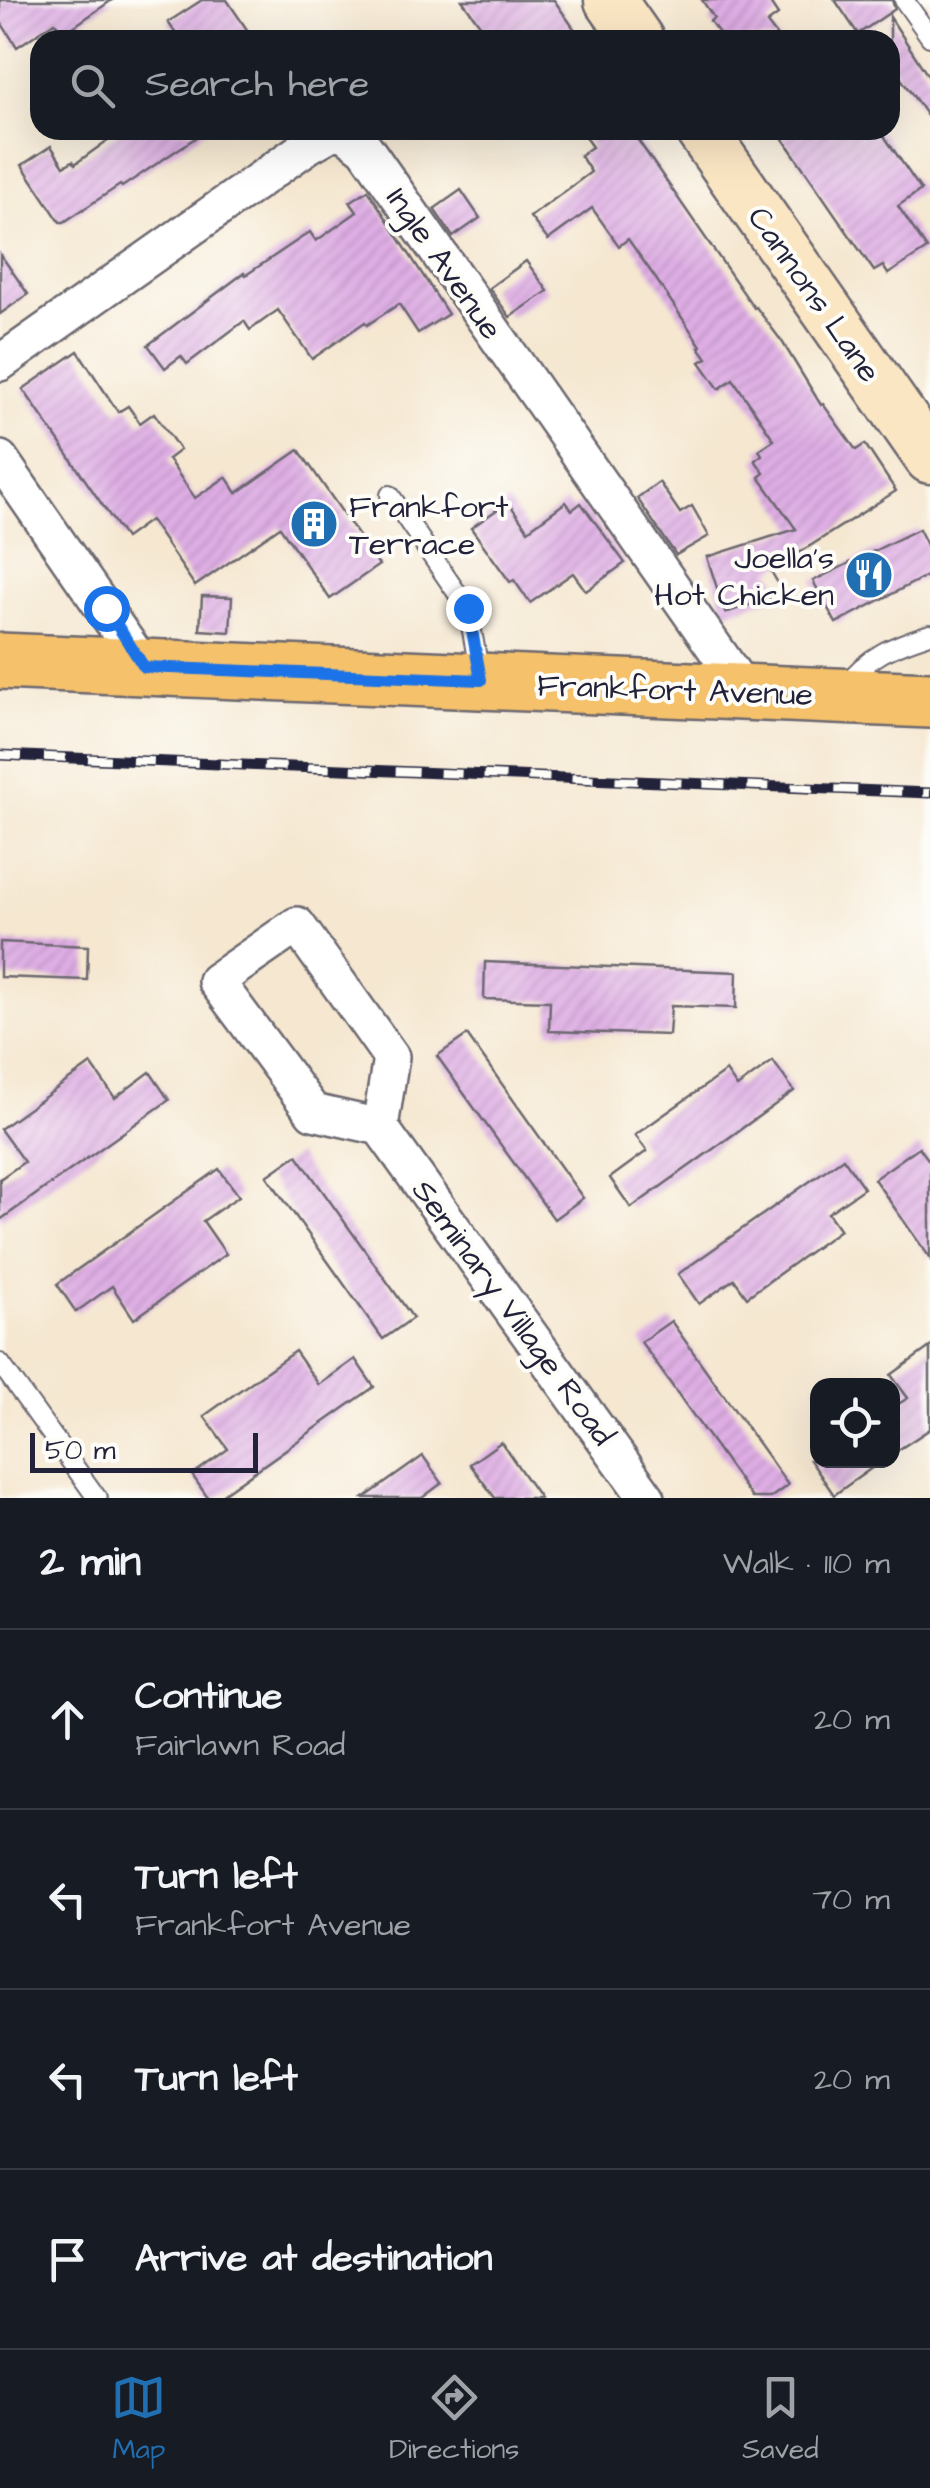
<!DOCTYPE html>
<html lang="en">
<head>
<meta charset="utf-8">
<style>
	:root { --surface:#171b24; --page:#242831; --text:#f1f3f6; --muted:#9ea1a6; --line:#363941; --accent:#1f6fb2 }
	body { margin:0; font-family:"Architects Daughter",sans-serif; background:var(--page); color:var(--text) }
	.controls { position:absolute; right:30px; bottom:30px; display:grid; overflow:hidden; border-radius:20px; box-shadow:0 10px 40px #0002 }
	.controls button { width:90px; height:90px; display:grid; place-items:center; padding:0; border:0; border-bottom:2px solid var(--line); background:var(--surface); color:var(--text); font:50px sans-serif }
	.scale { position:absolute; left:30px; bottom:25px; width:228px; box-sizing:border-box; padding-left:10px; border:5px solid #22223b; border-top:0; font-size:28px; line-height:35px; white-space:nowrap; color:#22223b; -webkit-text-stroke:8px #fdfcf7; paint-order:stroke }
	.stop { position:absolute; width:30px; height:30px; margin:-22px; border:8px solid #1a73e8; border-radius:50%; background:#fff }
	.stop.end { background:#1a73e8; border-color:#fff; box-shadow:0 2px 10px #0008 }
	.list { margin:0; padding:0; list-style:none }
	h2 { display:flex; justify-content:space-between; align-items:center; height:130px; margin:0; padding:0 40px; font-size:42px }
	h2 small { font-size:32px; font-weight:400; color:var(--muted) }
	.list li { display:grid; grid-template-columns:65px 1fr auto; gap:30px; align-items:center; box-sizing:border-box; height:180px; padding:0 40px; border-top:2px solid var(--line) }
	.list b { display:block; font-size:38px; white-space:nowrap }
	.list p { margin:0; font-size:32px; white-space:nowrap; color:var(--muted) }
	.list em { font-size:32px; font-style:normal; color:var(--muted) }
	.icon { flex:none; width:55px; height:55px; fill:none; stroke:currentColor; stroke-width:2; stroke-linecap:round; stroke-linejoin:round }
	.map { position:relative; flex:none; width:930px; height:1498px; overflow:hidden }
	.search { position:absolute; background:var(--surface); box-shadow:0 10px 40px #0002; left:30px; right:30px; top:30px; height:110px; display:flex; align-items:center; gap:25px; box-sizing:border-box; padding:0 35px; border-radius:30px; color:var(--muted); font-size:38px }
	.sheet { height:850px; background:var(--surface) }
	nav { display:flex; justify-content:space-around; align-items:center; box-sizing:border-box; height:140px; border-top:2px solid var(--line); background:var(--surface); font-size:28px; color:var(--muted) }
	nav a { display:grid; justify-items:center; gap:5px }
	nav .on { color:var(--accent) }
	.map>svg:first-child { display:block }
</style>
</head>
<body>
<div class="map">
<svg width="930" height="1498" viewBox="0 0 930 1498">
	<defs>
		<pattern id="building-hatch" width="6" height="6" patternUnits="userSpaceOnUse" patternTransform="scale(2.5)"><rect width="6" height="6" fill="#deade4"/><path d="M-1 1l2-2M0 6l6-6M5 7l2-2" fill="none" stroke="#be95c4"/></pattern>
	</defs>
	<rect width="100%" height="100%" fill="#fdfcf7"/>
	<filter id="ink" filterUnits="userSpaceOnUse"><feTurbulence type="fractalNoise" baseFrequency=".01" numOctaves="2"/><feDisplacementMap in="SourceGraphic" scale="20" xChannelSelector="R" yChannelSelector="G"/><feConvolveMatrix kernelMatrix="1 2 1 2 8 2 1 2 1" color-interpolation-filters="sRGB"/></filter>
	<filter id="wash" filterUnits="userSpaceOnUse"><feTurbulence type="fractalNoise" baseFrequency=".0048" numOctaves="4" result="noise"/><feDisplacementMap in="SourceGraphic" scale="40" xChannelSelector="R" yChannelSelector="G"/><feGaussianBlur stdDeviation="2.25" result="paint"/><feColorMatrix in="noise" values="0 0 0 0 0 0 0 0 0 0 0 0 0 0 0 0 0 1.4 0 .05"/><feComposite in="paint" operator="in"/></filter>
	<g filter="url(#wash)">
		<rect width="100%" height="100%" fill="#f5e7d0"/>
		<g id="blocks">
			<g fill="url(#building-hatch)">
				<polygon points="0,0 112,0 63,34 55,22 17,47 0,21"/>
				<polygon points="202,0 227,0 254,40 180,40 168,22"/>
				<polygon points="462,0 554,0 582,40 491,40"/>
				<polygon points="702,0 768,0 778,15 767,23 780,40 724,40 710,21 714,18"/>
				<polygon points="835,0 892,0 895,9 858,34"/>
				<polygon points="890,17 930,79 930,120 890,63"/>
				<polygon points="122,130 207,130 122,187 120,185 64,222 60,222 22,165 51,146 64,166 73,161 75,164"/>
				<polygon points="580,130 631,130 754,308 756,307 783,343 821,405 823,404 856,450 865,444 896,491 771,571 784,594 725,613 707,557 796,529 759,477 764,473 755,460 762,455 759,450 774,440 733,379 719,389 700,362 707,358 699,347 701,346 656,279 628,239 619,246 592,208 548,240 530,217 591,172 580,155 592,147"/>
				<polygon points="777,130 880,130 921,190 898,206 927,249 888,274 883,266 874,271"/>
				<polygon points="368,190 448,314 418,333 399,304 367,325 365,322 312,359 278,310 250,330 244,321 187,364 181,356 165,368 148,345 244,273 246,275 310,232 316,241 357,212 350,202"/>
				<polygon points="461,190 480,218 453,237 434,209"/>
				<polygon points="0,254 28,294 0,314"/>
				<polygon points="526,261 548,291 510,317 489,288"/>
				<polygon points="78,351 118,412 128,406 140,423 154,413 180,450 168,459 195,498 226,477 237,493 299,450 379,565 330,599 280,527 195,586 150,520 125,538 23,389"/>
				<polygon points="659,482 680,513 692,506 709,536 676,555 637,498"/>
				<polygon points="508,502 528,530 566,502 572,510 581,503 625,563 586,591 573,573 530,603 514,580 510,582 471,528"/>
				<polygon points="919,529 930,551 930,574 836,623 813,581"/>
				<polygon points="202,596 232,597 230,632 200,630"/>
				<polygon points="0,942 88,946 87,980 0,977"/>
				<polygon points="485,962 737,972 736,1008 671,1006 669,1035 549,1031 550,1001 484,999"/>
				<polygon points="467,1035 583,1198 554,1219 437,1056"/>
				<polygon points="773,1061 794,1091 631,1208 610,1178 647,1151 635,1135 726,1071 737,1087"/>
				<polygon points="91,1064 115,1098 150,1072 169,1100 0,1220 0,1179 24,1162 0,1129"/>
				<polygon points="919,1147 930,1162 930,1258 874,1179"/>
				<polygon points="297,1155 413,1318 383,1339 267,1176"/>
				<polygon points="843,1158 864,1188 828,1213 840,1230 747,1297 734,1279 699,1304 678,1274"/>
				<polygon points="219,1169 239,1196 203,1221 226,1254 134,1319 112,1286 76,1312 57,1284"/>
				<polygon points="671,1321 788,1485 770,1498 752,1498 641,1342"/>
				<polygon points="930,1347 930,1429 892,1454 892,1408 908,1398 891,1375"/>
				<polygon points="295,1351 319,1385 355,1359 374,1387 217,1498 208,1498 192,1475 228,1449 204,1416"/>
				<polygon points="501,1442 540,1498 495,1498 470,1464"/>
				<polygon points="423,1456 442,1483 422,1498 364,1498"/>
				<polygon points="810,1460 883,1460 834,1495"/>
			</g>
		</g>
	</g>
	<g filter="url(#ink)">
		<use href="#blocks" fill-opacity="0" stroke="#6c676f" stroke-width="2.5"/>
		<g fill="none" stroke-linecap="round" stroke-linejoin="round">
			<g stroke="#6c676f" stroke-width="22">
				<g id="lane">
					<polyline points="904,0 930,37"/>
					<polyline points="390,495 468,609 480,675"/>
					<path d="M844,687C868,655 893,646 930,634"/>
					<polyline points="0,1363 97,1498"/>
				</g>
			</g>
			<g stroke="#6c676f" stroke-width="40">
				<g id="street">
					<polyline points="0,363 309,145 330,133 344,132 365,148 745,691"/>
					<polyline points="0,459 144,667"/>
					<polyline points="380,1127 391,1057 297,925 216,981 313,1112 380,1127 647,1498"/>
				</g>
			</g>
			<g stroke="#6c676f" stroke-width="55">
				<g id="secondary">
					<polyline points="610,0 638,40"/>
					<polyline points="701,130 930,458"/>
				</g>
			</g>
			<g stroke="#6c676f" stroke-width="60">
				<polyline id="primary" points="0,661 930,700"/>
			</g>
			<use href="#lane" stroke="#fff" stroke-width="18"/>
			<use href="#street" stroke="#fff" stroke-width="35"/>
			<use href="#secondary" stroke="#fbe6c4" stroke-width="50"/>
			<use href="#primary" stroke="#f5c16b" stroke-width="55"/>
			<g stroke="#22223b" stroke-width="11">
				<polyline id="rail" points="0,755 930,793"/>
			</g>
			<use href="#rail" stroke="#fdfcf7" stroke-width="8" stroke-dasharray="22" stroke-linecap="butt"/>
		</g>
	</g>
	<g fill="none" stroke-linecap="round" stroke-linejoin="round" filter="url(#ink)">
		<polyline stroke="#1a73e8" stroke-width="12" points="106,608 144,667 481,680 468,608"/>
	</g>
	<defs>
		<g id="building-disc" transform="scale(2.5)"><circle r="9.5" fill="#1f6fb2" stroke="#fdfcf7"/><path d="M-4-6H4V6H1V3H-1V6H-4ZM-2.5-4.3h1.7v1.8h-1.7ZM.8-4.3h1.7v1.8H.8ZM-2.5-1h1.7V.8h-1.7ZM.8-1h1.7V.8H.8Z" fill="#fff"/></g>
		<g id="restaurant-disc" transform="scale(2.5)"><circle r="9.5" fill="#1f6fb2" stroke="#fdfcf7"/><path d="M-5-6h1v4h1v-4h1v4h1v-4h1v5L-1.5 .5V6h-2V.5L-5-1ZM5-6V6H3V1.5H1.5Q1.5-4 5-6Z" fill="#fff"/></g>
	</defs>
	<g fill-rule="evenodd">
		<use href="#building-disc" x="314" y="524"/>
		<use href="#restaurant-disc" x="869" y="575"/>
	</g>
	<g text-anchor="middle" stroke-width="8" stroke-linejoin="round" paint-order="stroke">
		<g font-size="32" fill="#22223b" stroke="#fdfcf7">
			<text transform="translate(445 263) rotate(55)" y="11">Ingle Avenue</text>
			<text transform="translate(815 294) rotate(55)" y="11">Cannons Lane</text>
			<text transform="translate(675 689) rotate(2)" y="11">Frankfort Avenue</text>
			<text transform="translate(514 1312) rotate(54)" y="11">Seminary Village Road</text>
		</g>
		<g font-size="32" fill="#22223b" stroke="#fdfcf7" text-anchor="start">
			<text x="349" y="517">Frankfort<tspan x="349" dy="37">Terrace</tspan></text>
			<text x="834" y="568" text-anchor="end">Joella's<tspan x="834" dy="37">Hot Chicken</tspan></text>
		</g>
	</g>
</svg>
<div class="controls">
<button><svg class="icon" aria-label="locate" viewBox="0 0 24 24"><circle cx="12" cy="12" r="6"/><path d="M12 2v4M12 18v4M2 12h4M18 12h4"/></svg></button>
</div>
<div class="scale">50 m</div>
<div class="stop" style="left:106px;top:608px"></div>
<div class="stop end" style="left:468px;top:608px"></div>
<div class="search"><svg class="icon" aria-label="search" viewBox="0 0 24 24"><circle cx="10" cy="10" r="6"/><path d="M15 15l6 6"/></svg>Search here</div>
</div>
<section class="sheet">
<h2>2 min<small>Walk · 110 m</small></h2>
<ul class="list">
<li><svg class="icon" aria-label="ahead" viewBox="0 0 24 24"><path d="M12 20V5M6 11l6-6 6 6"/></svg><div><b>Continue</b><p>Fairlawn Road</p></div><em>20 m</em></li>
<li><svg class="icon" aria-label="left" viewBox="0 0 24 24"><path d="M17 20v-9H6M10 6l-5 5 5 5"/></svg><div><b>Turn left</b><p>Frankfort Avenue</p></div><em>70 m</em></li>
<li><svg class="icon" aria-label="left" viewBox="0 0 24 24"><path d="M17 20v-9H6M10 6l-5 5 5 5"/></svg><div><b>Turn left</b></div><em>20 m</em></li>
<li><svg class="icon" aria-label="arrive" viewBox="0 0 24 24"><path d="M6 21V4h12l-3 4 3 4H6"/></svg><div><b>Arrive at destination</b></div></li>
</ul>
</section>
<nav>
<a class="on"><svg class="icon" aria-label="map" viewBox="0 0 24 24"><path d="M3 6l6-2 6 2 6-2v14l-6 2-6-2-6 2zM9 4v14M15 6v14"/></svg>Map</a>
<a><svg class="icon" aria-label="directions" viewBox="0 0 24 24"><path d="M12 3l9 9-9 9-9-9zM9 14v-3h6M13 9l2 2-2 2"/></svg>Directions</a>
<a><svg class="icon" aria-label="saved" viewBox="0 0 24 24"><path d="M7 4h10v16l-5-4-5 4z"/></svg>Saved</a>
</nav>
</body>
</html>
